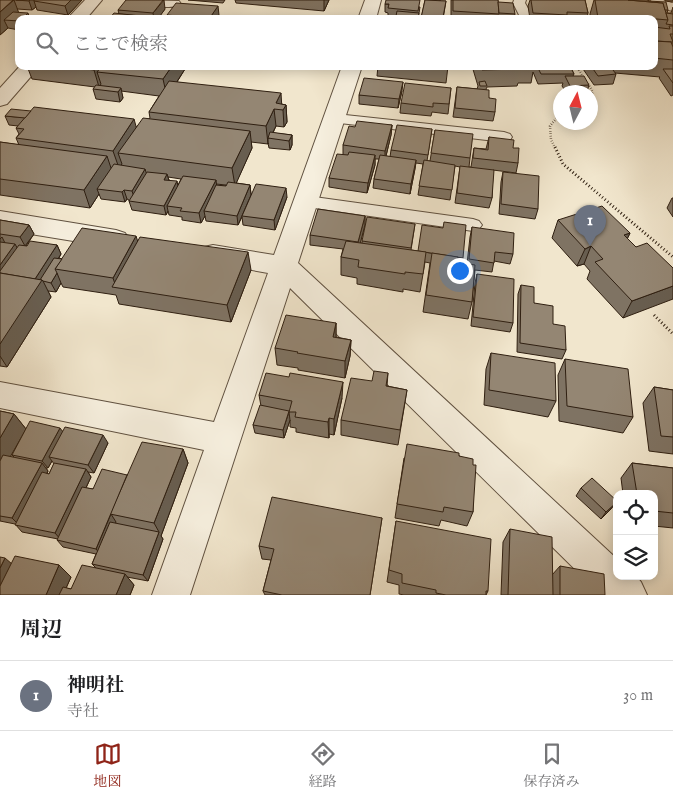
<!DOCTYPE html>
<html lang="ja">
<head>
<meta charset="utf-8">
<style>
	:root { --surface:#fff; --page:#f6f6f6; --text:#202124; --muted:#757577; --line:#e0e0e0; --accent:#8f2418 }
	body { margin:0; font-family:"IM FELL English","Noto Serif JP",serif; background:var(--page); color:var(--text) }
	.controls { position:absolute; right:15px; bottom:15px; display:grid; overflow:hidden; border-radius:10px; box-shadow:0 2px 12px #0003 }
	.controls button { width:45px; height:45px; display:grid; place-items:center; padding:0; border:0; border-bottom:1px solid var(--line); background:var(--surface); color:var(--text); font:25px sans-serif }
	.compass { position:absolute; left:553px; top:85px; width:45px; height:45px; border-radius:50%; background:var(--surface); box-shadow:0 2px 12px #0003; rotate:7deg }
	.you { position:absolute; left:459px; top:270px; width:18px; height:18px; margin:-12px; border:4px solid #fff; border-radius:50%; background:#1a73e8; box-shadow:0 0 0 8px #1a73e833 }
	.badge { display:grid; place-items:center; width:32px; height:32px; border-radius:50%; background:var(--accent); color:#fff; font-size:16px; font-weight:700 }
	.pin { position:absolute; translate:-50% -41px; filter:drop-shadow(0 1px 2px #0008) }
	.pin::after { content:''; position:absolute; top:26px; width:18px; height:15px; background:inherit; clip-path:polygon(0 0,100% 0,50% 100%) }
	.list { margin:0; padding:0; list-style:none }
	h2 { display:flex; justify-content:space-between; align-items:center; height:65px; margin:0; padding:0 20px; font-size:21px }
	h2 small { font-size:16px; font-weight:400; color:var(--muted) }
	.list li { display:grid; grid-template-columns:32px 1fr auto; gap:15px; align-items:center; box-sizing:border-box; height:70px; padding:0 20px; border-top:1px solid var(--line) }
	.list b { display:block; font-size:19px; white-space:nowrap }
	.list p { margin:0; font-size:16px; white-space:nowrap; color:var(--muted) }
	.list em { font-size:16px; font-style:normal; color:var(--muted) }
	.icon { flex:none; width:28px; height:28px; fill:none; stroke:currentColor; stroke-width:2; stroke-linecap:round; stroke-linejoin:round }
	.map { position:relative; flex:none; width:673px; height:595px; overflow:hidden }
	.search { position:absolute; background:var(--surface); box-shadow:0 2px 12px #0003; left:15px; right:15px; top:15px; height:55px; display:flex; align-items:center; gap:12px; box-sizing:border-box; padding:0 18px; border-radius:10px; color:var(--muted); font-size:19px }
	.sheet { height:135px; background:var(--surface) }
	nav { display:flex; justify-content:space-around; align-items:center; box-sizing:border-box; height:70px; border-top:1px solid var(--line); background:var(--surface); font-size:14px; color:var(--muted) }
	nav a { display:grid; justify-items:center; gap:2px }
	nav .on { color:var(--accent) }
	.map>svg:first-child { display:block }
</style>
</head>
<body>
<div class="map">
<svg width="673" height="595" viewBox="0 0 673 595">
	<rect width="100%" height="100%" fill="#f1e6cd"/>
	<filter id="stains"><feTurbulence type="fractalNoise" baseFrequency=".004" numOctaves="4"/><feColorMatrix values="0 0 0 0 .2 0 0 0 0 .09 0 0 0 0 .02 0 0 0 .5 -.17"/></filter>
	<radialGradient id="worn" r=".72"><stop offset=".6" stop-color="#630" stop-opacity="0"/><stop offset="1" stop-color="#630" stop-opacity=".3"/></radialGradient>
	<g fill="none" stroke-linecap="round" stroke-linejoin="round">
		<g stroke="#605140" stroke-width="2">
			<g id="lane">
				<path d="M131,0L179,1L181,4C176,10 137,6 131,0Z"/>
				<polygon points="514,0 526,0 525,3 534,19 521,19 513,3"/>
				<polygon points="651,0 663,0 673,3 673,11 653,7"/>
				<polygon points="336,114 504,132 510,134 512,137 510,140 504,142 331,122 328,119 331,116"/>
				<polygon points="307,196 473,219 479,221 482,225 479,229 473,231 301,206 298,202 301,198"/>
			</g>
		</g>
		<g stroke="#605140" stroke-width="2">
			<g id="street">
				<polygon points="85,0 102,0 86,19 67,19"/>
				<polygon points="365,0 381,0 376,19 358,19"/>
				<polygon points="20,66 40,66 7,104 0,106 0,88"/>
				<polygon points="342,66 362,66 298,263 617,559 617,576 636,576 641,582 647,595 601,595 290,288 190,595 152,595 204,450 0,408 0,382 214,422 268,273 204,261 200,254 204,247 213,245 274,255"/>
				<polygon points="0,211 116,230 125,233 129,239 125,245 116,248 0,229"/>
			</g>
		</g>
		<g stroke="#2f1f11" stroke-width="2.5" stroke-dasharray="0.5 2" stroke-linecap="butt">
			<polyline points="576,66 584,78"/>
			<polyline points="588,84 593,92 590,97"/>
			<polyline points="555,148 551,140 550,126 560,114"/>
		</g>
		<g stroke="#2f1f11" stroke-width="3" stroke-dasharray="1 2.5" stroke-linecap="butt">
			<polyline points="555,147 563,164 673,257"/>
			<polyline points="654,315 673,334"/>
		</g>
		<use href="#lane" fill="#f6efde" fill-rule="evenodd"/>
		<use href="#street" fill="#f6efde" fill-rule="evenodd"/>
	</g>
	<g fill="#7f7363" stroke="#2f1f11" fill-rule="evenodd">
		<polygon points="0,0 82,0 68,15 37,10 36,7 32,10 17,9 19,19 19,30 8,28 0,35"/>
		<polygon points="188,0 225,0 223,3"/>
		<polygon points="235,0 329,0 324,11 236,3"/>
		<polygon points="425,0 441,0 439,1 446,1 443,19 421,19"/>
		<polygon points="451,0 498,0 498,2 515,14 514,19 451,19"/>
		<polygon points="530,0 585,0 588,13 587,17 590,17 590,14 594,0 649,0 649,1 668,10 667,13 671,13 673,7 673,43 672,45 673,47 673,95 671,96 659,78 660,77 615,73 616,74 613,84 594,85 581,66 654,66 654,19 530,19 528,6"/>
		<polygon points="665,0 673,0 672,2 665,1"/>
		<polygon points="385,4 420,7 418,19 396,19 396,18 388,17 388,13 385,12"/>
		<polygon points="165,9 158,18 119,14 118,10"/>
		<polygon points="167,15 219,15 217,19 168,19"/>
		<path d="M27,66H185V69L177,82L286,105L287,122L284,127L276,126L273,133L292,135V145L290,150L269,148L268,143V144L251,142L252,148L236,183L250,185L251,194L287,197L275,230L243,225L242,217L238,225L206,221L205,216L201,223L182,220V217L169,215L168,211L166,215L132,210L129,201V200L127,199L125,202L101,199L99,194L90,208L0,195V142L19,145L16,138L19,134L16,128L18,126L9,125L5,116L136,127L150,118L149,112L159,96L121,91L123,98L120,102L96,99L93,89L95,87L32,79ZM168,177L181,179L178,185L169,180ZM216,184L226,185V186L216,185Z"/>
		<polygon points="378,66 448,66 446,83 377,76"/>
		<polygon points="472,66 570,66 574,74 573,76 589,85 587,92 566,92 562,86 563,83 538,84 533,72 531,83 518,83 517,86 487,87 486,89 489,98 495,112 493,121 453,117 457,87 477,89 478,86"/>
		<polygon points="451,88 448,114 432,112 431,116 400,113 401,103"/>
		<polygon points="402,91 398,108 359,104 359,95"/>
		<polygon points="392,125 391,135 386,156 390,157 391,150 432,129 427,161 430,161 435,130 470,158 469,167 471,167 474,148 486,149 489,137 513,148 518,163 516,173 493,170 492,198 489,208 455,203 460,167 455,166 450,200 418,195 423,164 416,163 410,194 373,188 374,179 379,159 375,159 375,165 367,193 329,187 329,178 343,154 343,145 355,127"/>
		<polygon points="503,172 538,209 535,219 499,214 501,182"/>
		<polygon points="672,198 673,198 673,217 667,208"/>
		<polygon points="365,216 365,225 360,243 362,243 362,241 415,224 411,250 463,258 462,263 467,264 470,237 472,227 513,254 510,264 494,261 492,272 475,270 472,302 468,319 423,312 430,263 425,262 420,292 403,289 403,292 357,284 357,278 341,275 341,257 343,249 310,245 310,235"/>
		<polygon points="0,220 29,225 34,234 26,246 57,245 61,254 59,258 62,259 138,241 251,270 231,322 119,304 116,295 63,287 61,283 56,292 48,291 51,297 7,367 0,366"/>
		<polygon points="558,220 630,233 627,239 636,247 673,268 623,318 587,279 590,271 584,264 577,266 552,238"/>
		<polygon points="477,274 513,323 510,332 471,326 475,283"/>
		<polygon points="521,285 534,303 553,324 566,350 562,359 517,352 518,294"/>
		<polygon points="336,323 336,337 351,340 350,356 345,378 298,370 298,368 277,365 275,348"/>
		<polygon points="491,353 556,401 548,417 484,405 486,369"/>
		<polygon points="565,359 633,417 623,433 559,421 558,375"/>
		<polygon points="388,373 387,386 407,390 398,445 341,435 341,420 372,381"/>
		<polygon points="654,387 673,390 673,454 649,451 643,403"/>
		<polygon points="259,395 342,398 334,435 329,434 329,438 296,432 296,428 290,427 290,420 284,438 255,433 253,425 261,406"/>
		<path d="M0,411L14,414L26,429L10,457H14L12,455L63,431L108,443L94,473L88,472L91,477L86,488L93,489L127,475L183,449L188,463L161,536L163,539L148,581L127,577L134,585L130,595H0L11,564L59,565L71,577L66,588L71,589L96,568L92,564L96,554L63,547L57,540L58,539L22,532L15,524L0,521ZM52,461L54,464L49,474H47L48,471L46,468H48Z"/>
		<polygon points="459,456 473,465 473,512 467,526 441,520 439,526 395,518 404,458"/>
		<polygon points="632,463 673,468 673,528 654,526 654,494 623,494 621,478"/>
		<polygon points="581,488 611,509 601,519 576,496"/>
		<polygon points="382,518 370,595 265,595 263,591 271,560 262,559 259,546"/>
		<polygon points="396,521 488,591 486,595 404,595 399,594 399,585 387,582"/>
		<polygon points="510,529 552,575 560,566 605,595 501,595 503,542"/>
	</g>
	<g fill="#685e50" stroke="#2f1f11">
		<polygon points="14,0 20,16 4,20 8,28 0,35 0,12"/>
		<polygon points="30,0 43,0 34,1 36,7 32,10 29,1"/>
		<polygon points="71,0 82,0 68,15 65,6"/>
		<polygon points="164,0 165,9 158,19 154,19 153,13"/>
		<polygon points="324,0 329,0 324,11"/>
		<polygon points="218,6 219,15 217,19 209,19"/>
		<polygon points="28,13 30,19 22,19"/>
		<polygon points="97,66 115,66 97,72 101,84 99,87 94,70"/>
		<polygon points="172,66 185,66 185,69 167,97 163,79"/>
		<polygon points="403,82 402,91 398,108 399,99"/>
		<polygon points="121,88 123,98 120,102 118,92"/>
		<polygon points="281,93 282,110 276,103"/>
		<polygon points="286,105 287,122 284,127 283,110"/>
		<polygon points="274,109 276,126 270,138 268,138 268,144 266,126"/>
		<polygon points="134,119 139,137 118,153 122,164 119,168 113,151"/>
		<polygon points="392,125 391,135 385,160 385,151"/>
		<polygon points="250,131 252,148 235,186 232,168"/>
		<polygon points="292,135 292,145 290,150 289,141"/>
		<polygon points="375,155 375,165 367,193 368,183"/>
		<polygon points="107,156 113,174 97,189 99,194 90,208 84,190"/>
		<polygon points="416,160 415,169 410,194 411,184"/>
		<polygon points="145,169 148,178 135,200 132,191"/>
		<polygon points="167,174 170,184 164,180"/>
		<polygon points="216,180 217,190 204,211 205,216 201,223 199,213"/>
		<polygon points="177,181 179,191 167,206 168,211 166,215 164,206"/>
		<polygon points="250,185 251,195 238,225 237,216"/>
		<polygon points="286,188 287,197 275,230 274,220"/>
		<polygon points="124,190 127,199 125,202 122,192"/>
		<polygon points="365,216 365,225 358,252 358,242"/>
		<polygon points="29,225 34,234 25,246 20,237"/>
		<polygon points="630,233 622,250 624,235"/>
		<polygon points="136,236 142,254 116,287 113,278"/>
		<polygon points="2,237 7,247 0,245 0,239"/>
		<polygon points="15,244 20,253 0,273 0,265"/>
		<polygon points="57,245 61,254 44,281 43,281 51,297 7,367 0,356 0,344 35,279"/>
		<polygon points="591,246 584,264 577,266 585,249"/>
		<polygon points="248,252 251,270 231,322 227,305"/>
		<polygon points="57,273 61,283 56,292 51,283"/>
		<polygon points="673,286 673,299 623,318 632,301"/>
		<polygon points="336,323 336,340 333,337"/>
		<polygon points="351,340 350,356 345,378 345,361"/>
		<polygon points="343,382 342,398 334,435 334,419"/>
		<polygon points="289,412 290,420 284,438 283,430"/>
		<polygon points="14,414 26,429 0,475 0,438"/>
		<polygon points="329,418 329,438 328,422"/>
		<polygon points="60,428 66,436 49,457 52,461 48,468 42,461"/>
		<polygon points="103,435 108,443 94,473 88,465"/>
		<polygon points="183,449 188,463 161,536 163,539 148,581 143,575 159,532 154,523"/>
		<polygon points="42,463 48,471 19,525 12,518"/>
		<polygon points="86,469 91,477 61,540 55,533"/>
		<polygon points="617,502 611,509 601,519 606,512"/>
		<polygon points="111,514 116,522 101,555 96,549"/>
		<polygon points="5,558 19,570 0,595 0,568"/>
		<polygon points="59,565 71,577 63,595 46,595"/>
		<polygon points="125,574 134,585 130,595 116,595"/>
	</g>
	<g fill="#948673" stroke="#2f1f11">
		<polygon points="0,0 13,0 0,12"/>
		<polygon points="16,0 30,0 29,1"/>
		<polygon points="34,0 71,0 65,6 34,1"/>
		<polygon points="126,0 163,0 153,13 118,10"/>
		<polygon points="386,0 420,0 418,11 388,8 389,4 385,4"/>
		<polygon points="425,0 446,1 443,17 421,18"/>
		<polygon points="453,0 498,0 499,14 453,11"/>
		<polygon points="531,0 585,0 588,13 567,12 567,15 533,13"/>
		<polygon points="595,0 628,0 663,3 668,20 646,18 646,19 598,18"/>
		<polygon points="628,0 648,0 648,1 666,2 668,10 665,10 663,3"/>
		<polygon points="498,2 513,3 515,14 499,13"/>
		<polygon points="176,3 218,6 209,19 167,15"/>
		<polygon points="397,11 419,13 418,18 396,16"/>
		<polygon points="13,12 28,13 22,19 19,19 19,21 4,20"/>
		<polygon points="114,13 167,19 109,19"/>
		<polygon points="666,13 673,14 673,25 666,24 668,20"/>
		<polygon points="578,17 592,18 593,19 578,19"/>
		<polygon points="669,26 673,26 673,34 670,34 673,42 656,41 654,35 654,27 670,29"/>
		<polygon points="654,41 671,42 673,47 673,60 654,58"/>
		<polygon points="62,66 97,66 94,70"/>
		<polygon points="102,66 172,66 163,79 97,72"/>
		<polygon points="480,66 520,66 521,69 482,70"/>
		<polygon points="537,66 570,66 574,74 541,74"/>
		<polygon points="591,66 610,66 616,74 598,76"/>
		<polygon points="663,69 673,69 673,83"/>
		<polygon points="565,76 584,76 589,85 570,86"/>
		<polygon points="364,78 403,82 399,99 359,95"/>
		<polygon points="169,81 281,93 276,103 286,105 283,110 274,109 266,126 149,112"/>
		<polygon points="485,81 487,86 480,86 479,82"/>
		<polygon points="405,83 451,88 449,104 433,103 433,107 401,103"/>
		<polygon points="96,85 121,88 118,92 93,89"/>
		<polygon points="457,87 489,90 489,98 496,99 495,112 455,108"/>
		<polygon points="34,107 134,119 113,151 16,138 24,129 16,128"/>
		<polygon points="11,109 31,111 25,118 5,116"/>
		<polygon points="143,118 250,131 232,168 118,153"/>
		<polygon points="357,121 392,125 385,151 343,145 349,126 355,127"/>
		<polygon points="397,125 432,129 428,155 391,150"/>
		<polygon points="435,130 473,134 470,158 431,153"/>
		<polygon points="270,132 292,135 289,141 268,138"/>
		<polygon points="489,137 514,140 513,148 519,148 518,163 473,158 474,148 488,150"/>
		<polygon points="0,142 107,156 84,190 0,179"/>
		<polygon points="349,152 375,155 368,183 329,178 337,154 348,155"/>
		<polygon points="380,155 416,160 411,184 374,179"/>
		<polygon points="424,160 455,165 452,190 419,186"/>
		<polygon points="114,164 145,169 132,191 124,190 122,192 97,189"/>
		<polygon points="460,166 494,170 492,198 457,193"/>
		<polygon points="147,172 167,174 164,180 177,181 164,206 129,201"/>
		<polygon points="503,172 539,176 538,209 501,204"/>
		<polygon points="183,176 216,180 199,213 180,211 182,208 167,206"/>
		<polygon points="228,182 250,185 237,216 204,211 216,185 226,186"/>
		<polygon points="256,184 286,188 274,220 242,216"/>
		<polygon points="602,206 630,233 624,235 636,247 647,243 673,268 673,286 632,301 595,262 603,259 591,246 585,249 558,220"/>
		<polygon points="318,209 365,216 358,242 310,235"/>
		<polygon points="367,217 415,224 411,248 362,241"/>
		<polygon points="0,220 29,225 20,237 0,234"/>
		<polygon points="444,222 466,225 463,258 418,251 422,225 443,228"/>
		<polygon points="472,227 514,233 513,254 495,252 494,263 469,259"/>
		<polygon points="82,228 136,236 113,278 55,269"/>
		<polygon points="140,237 248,252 227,305 112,287"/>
		<polygon points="30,241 57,245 35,279 0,273 0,271 19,245 27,246"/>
		<polygon points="346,241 426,252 423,274 405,272 405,274 358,267 359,260 341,257"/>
		<polygon points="0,242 15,244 0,265"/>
		<polygon points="432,253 458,257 457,262 475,265 472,302 426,295"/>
		<polygon points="54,258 62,259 55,269 57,273 51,283 43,281 42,280 40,280"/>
		<polygon points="0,273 42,280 0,344"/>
		<polygon points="477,274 514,279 513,323 473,317"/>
		<polygon points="521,285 534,287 534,303 553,306 553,324 565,326 566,350 520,343"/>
		<polygon points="286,315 336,323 333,337 351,340 345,361 297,353 298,352 275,348"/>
		<polygon points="491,353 555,363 556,401 489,390"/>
		<polygon points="565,359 628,369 633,417 567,406"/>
		<polygon points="374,371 388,373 386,386 407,390 400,430 341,420 351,378 372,381"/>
		<polygon points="266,373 289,377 290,373 343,382 334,419 329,418 328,422 295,417 296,412 289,412 292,401 259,395"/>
		<polygon points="654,387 673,390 673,437 661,436"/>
		<polygon points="260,405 289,411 283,430 253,425"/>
		<polygon points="0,411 14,414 0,438"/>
		<polygon points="30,421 60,428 42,461 12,455"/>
		<polygon points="65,427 103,435 88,465 49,457"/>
		<polygon points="142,442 183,449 154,523 110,514"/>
		<polygon points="407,444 459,453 459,456 473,459 473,465 476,465 473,512 444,507 443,512 397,504"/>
		<polygon points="3,455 42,463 12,518 0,516 0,461"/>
		<polygon points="54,463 86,469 55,533 15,525 42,472 49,474"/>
		<polygon points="632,463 673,468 673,513 654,511 654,494 637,494"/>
		<polygon points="102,469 127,475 96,549 57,540 82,487 93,489"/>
		<polygon points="592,478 617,501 617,502 606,512 581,488"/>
		<polygon points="272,497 382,518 370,595 282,595 263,591 274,549 259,546"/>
		<polygon points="396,521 491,539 488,591 486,591 486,595 446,595 436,593 436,590 402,583 402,574 389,570"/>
		<polygon points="110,522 159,532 143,575 92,564"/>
		<polygon points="510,529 552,537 553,595 508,595"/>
		<polygon points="15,556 59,565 46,595 0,595 0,586"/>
		<polygon points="0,557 5,558 0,568"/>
		<polygon points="82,565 125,574 116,595 59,595 63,587 71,589"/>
		<polygon points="560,566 604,574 605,595 560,595"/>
	</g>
	<rect width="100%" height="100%" filter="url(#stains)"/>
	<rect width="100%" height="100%" fill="url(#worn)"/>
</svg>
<div class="controls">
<button><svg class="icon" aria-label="locate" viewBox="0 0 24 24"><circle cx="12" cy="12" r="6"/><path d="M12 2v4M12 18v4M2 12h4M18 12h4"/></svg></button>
<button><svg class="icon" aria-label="layers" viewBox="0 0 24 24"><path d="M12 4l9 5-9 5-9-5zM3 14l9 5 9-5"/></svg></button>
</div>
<svg class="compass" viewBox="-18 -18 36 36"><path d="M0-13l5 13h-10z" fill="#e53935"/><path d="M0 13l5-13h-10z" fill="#757577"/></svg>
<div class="you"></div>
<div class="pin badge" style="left:590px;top:246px;background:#6b7280">1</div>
<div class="search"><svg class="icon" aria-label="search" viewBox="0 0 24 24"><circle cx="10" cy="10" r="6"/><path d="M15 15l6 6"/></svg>ここで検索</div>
</div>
<section class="sheet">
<h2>周辺<small></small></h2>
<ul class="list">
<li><span class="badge" style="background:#6b7280">1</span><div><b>神明社</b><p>寺社</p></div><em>30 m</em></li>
</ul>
</section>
<nav>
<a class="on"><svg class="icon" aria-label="map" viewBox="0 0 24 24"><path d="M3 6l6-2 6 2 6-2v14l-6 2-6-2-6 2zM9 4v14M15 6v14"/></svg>地図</a>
<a><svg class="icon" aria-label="directions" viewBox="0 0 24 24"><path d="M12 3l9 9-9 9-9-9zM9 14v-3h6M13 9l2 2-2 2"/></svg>経路</a>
<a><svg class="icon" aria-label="saved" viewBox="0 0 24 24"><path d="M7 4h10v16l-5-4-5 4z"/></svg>保存済み</a>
</nav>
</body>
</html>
